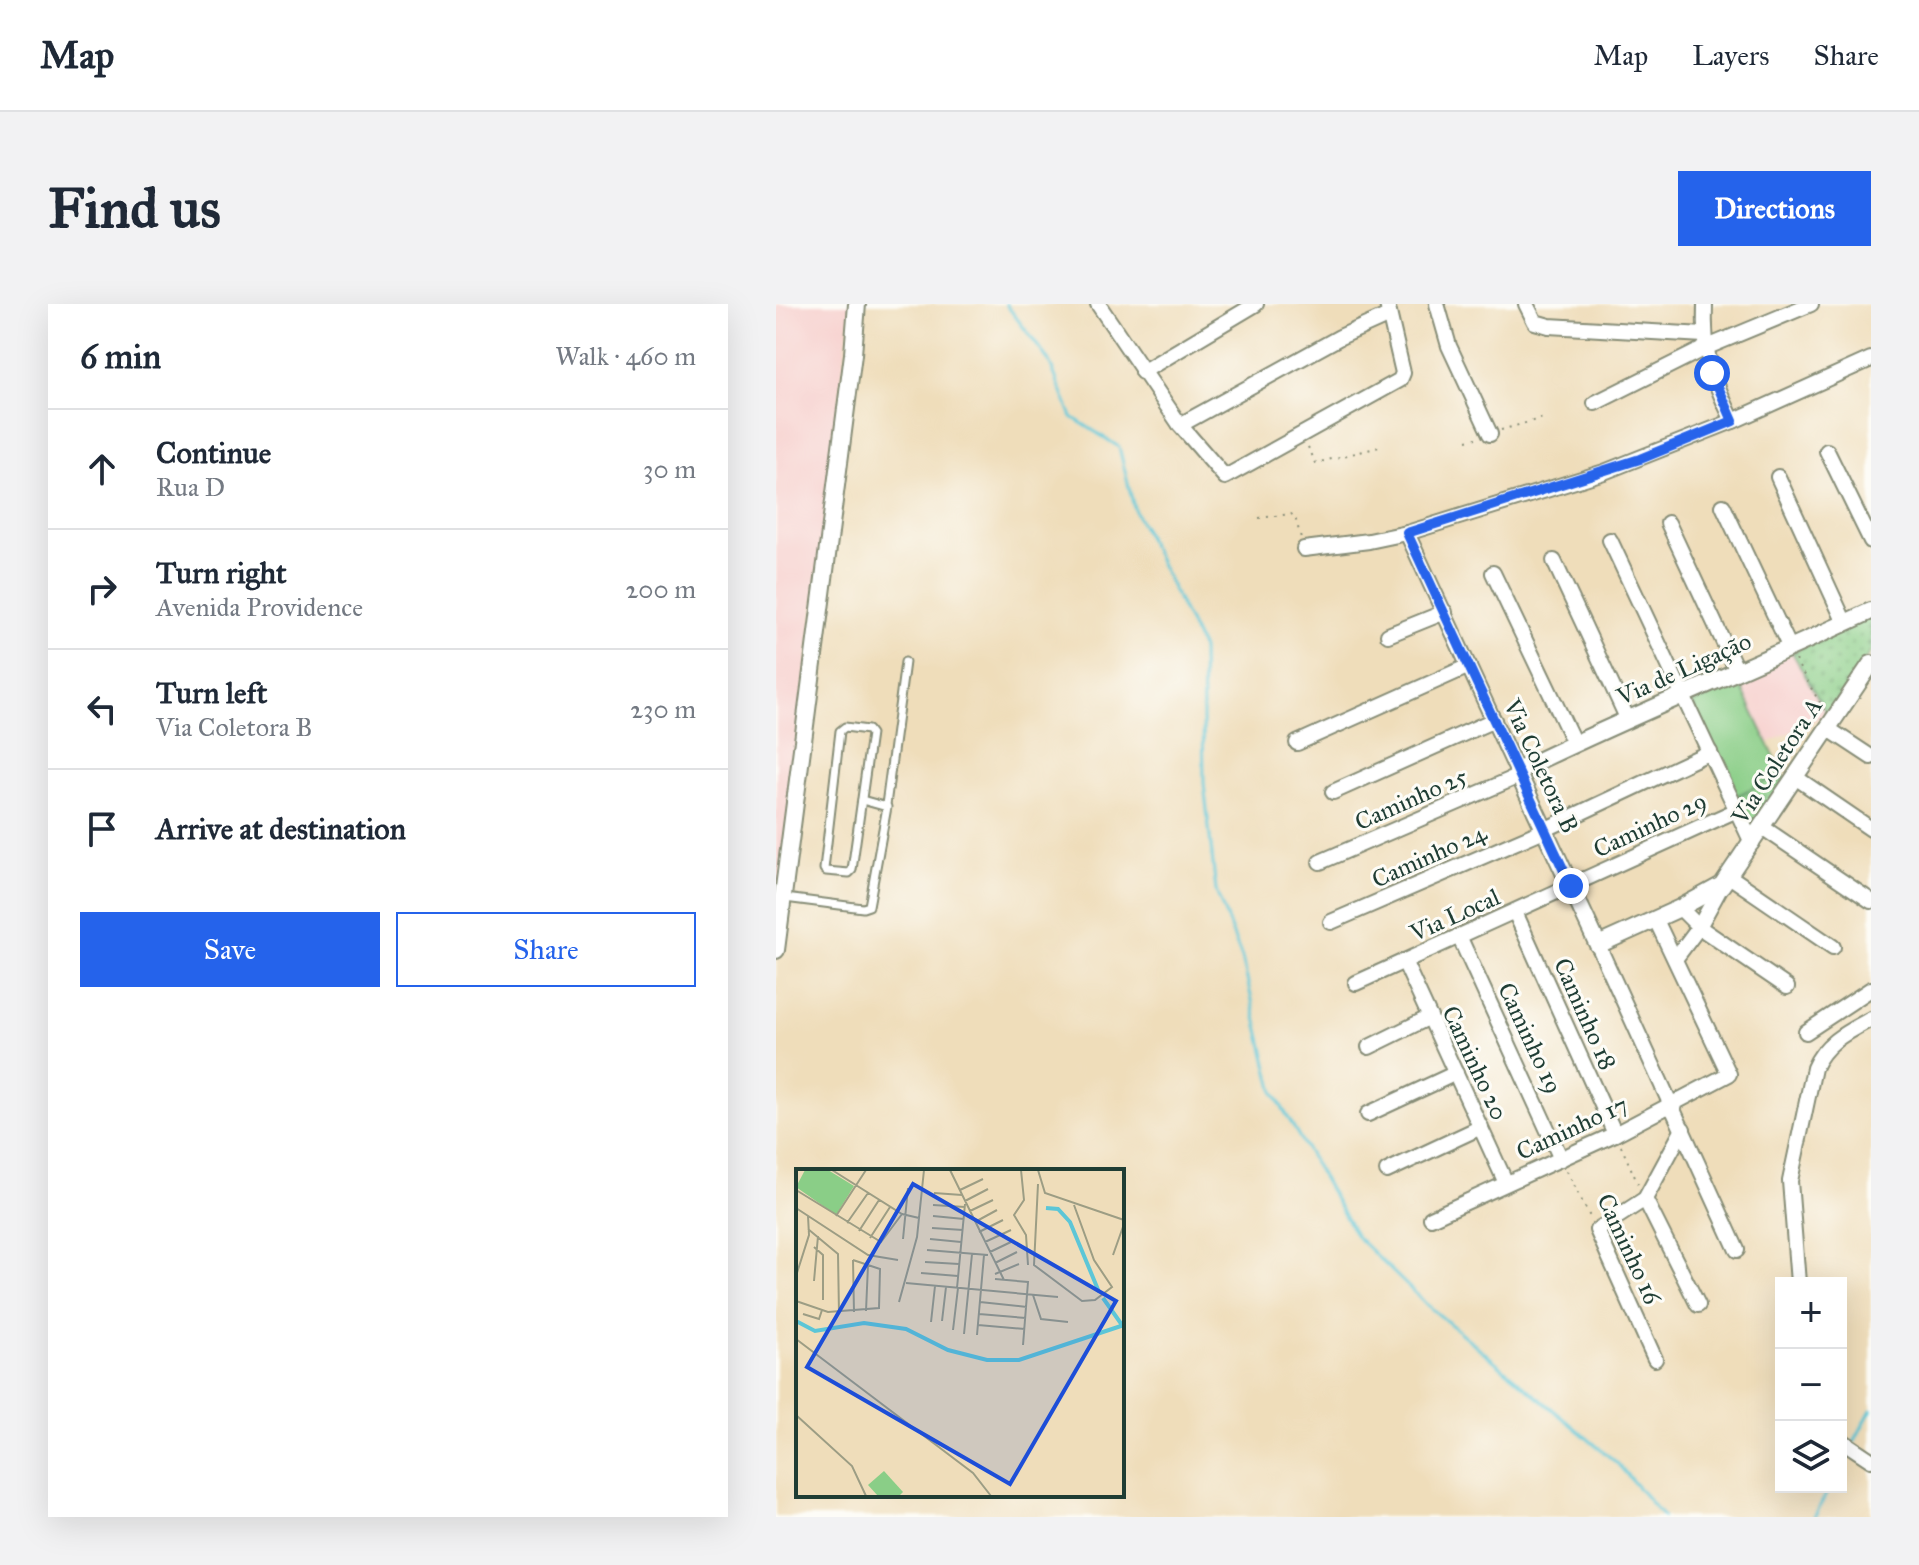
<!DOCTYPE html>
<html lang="en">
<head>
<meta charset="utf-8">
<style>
	:root { --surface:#fff; --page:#f2f2f3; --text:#1f2937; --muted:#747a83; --line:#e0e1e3; --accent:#2563eb }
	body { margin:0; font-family:"IM FELL Great Primer",serif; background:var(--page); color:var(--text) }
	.controls { position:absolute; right:24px; bottom:24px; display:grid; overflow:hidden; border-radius:0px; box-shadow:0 8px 32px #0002 }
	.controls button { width:72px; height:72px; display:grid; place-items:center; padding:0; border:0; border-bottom:2px solid var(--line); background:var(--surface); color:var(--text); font:40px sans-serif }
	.stop { position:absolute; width:24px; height:24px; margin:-18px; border:6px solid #2563eb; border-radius:50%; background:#fff }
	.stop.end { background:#2563eb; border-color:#fff; box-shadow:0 2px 8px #0008 }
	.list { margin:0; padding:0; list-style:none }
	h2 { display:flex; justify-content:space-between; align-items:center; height:104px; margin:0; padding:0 32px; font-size:34px }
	h2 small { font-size:26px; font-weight:400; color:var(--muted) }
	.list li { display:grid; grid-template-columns:52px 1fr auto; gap:24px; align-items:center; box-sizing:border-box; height:120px; padding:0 32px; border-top:2px solid var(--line) }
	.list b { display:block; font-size:30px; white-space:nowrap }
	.list p { margin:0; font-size:26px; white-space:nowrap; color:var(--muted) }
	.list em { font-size:26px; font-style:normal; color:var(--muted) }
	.actions { display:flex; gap:16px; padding:24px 32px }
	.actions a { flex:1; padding:18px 0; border:2px solid var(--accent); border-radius:0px; text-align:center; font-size:28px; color:var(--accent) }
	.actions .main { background:var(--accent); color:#fff }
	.icon { flex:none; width:44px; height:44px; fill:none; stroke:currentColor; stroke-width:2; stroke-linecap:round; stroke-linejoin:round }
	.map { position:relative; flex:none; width:1095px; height:1213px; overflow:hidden; border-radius:0px }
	header { display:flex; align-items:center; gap:48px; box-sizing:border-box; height:112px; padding:0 40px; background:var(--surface); border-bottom:2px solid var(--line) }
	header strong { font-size:38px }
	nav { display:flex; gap:44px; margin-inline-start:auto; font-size:28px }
	.intro { display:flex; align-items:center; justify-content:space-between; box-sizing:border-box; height:192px; padding:0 48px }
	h1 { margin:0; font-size:56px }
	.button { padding:20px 36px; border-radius:0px; background:var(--accent); color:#fff; font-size:28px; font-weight:700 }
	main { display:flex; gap:48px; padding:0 48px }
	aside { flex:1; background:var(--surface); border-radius:0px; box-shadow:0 8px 32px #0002 }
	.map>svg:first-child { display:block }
</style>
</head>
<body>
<header>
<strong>Map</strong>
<nav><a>Map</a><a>Layers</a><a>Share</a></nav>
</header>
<div class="intro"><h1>Find us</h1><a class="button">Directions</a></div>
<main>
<aside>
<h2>6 min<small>Walk · 460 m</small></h2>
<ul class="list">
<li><svg class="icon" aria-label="ahead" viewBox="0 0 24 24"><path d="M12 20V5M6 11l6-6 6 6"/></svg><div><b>Continue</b><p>Rua D</p></div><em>30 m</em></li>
<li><svg class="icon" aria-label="right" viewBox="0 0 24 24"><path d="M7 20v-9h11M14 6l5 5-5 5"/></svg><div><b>Turn right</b><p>Avenida Providence</p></div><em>200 m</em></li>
<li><svg class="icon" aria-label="left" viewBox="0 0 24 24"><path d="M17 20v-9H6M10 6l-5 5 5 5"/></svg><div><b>Turn left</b><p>Via Coletora B</p></div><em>230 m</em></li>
<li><svg class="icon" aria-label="arrive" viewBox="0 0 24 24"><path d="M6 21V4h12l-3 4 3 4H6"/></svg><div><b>Arrive at destination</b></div></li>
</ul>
<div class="actions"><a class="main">Save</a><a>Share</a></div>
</aside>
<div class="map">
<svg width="1095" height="1213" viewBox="0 0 1095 1213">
	<defs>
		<pattern id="park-dots" width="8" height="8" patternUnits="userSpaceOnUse" patternTransform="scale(2)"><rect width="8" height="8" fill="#8ace87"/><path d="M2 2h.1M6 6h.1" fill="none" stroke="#70a86f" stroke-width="1.8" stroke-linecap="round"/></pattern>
	</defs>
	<rect width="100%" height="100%" fill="#fdfcf7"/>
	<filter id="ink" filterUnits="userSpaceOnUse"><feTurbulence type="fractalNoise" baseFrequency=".0125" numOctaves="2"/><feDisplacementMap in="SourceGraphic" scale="16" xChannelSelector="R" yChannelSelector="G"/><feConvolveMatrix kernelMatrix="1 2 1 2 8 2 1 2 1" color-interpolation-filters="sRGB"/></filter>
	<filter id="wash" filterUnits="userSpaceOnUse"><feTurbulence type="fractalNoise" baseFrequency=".006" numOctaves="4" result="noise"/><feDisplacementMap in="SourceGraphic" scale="32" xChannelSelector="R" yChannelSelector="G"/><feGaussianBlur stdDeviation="1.8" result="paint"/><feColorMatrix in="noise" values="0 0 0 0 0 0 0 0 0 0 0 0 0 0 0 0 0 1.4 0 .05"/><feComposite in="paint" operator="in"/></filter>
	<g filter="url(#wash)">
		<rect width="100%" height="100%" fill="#efddba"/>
		<g fill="#f7d0ce">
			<polygon points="0,0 75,0 0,607"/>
			<polygon points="1016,348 1051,410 992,439 963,376"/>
		</g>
		<polygon fill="#8ace87" stroke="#54865e" stroke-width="2" points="962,376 1006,469 959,493 916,399"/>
		<g fill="url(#park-dots)" stroke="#54865e" stroke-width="2">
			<polygon points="1095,312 1095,347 1051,410 1016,348"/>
			<polygon points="1006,469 1009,474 976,526 959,493"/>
		</g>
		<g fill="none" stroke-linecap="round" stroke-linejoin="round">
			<g stroke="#5cc6d7" stroke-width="3">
				<polyline points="230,0 273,57 296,113 343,143 359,208 426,345 428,479 440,587 466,654 498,789 580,932 650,1000 841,1159 887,1213"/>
				<polyline points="1078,1138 1095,1106"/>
				<polyline points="1065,1162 1073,1148"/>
				<polyline points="1038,1213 1054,1183"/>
			</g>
		</g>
	</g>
	<g filter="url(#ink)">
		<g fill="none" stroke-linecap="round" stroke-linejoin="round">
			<g stroke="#878d77" stroke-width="11">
				<g id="service">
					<polygon points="69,423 92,426 95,430 76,566 73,569 50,567 48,565 64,427"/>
					<polyline points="110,501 129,358"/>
					<polyline points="9,594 87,604 93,602 111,503 86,496"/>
				</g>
			</g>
			<g stroke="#878d77" stroke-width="18">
				<g id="minor">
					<polyline points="322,0 404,121 449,173 624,76 627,69 611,0"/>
					<polyline points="661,0 673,42 714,130"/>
					<polyline points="750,0 759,18 773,22 928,31"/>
					<path d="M929,0C927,51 935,71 957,117"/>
					<polyline points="366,68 480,0"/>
					<polyline points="819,99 929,44 1035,0"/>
					<polyline points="404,121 564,33 613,11"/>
					<polyline points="1051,147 1095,237"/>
					<polyline points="1002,173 1069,319"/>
					<polyline points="947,202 1014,344"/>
					<polyline points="892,219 961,367"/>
					<polyline points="631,229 741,467"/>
					<polyline points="834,236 976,539"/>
					<polyline points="528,245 593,237 631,229 828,168 957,117 1095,55"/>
					<polyline points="778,257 852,416"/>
					<polyline points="717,269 798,439"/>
					<polyline points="612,331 669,308"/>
					<polyline points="1051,424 1095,453"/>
					<polyline points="521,439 693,362"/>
					<polyline points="1019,473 1095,525"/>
					<polyline points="557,488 718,416"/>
					<polyline points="986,523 1095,597"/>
					<polyline points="544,558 743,472"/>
					<polyline points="953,572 1057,643"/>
					<polyline points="904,604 923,623 1011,683"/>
					<polyline points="739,608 839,830"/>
					<polyline points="555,618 768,526 934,448"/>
					<polyline points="683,632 785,855"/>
					<polyline points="822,641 961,946"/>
					<polyline points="899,655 923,623 946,581"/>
					<polyline points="628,657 730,879"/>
					<polyline points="580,679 961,506"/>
					<polyline points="1030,728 1095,685"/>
					<polyline points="593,743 654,713"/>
					<polyline points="592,810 680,769"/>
					<polyline points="611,867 705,823"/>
					<polyline points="869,895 922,1001"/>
					<polyline points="655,914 839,830 953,770 880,616"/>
					<path d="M1022,979L1014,877L1038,764C1049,738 1071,728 1095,715"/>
					<polyline points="879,1055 821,926 869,895 907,825"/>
					<polyline points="1065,1136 1095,1156"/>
				</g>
			</g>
			<g stroke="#878d77" stroke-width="20">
				<g id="tertiary">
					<path d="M1095,307C978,362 857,410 741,467L822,641L904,604L946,581L1095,360"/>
					<polyline points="0,646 77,50 81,0"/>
				</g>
			</g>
			<g stroke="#878d77" stroke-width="2" stroke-dasharray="2 6" stroke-linecap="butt">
				<polyline points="725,126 767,114"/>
				<polyline points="691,136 700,134"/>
				<polyline points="532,143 540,159 607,142"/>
				<polyline points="483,214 515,210 519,213 525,234"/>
				<polyline points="1019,356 1048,406"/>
				<polyline points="972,500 988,492"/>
				<polyline points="845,842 862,880"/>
				<polyline points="791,867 815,915"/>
			</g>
			<use href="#service" stroke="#fff" stroke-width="7"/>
			<use href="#minor" stroke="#fff" stroke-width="14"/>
			<use href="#tertiary" stroke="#fff" stroke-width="16"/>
		</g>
	</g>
	<g fill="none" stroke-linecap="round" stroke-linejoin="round" filter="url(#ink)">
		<polyline stroke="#2563eb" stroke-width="10" points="795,582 631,229 864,155 957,117 936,69"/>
	</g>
	<g text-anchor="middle" stroke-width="6" stroke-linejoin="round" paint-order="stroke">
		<g font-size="24" fill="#1f3d34" stroke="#fdfcf7">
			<text transform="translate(908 365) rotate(-24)" y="8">Via de Ligação</text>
			<text transform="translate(1001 457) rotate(-57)" y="8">Via Coletora A</text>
			<text transform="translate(765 462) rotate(65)" y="8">Via Coletora B</text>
			<text transform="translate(635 495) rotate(-24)" y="8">Caminho 25</text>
			<text transform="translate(874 521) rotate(-25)" y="8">Caminho 29</text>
			<text transform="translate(653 552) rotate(-24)" y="8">Caminho 24</text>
			<text transform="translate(679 611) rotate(-24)" y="8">Via Local</text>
			<text transform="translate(809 710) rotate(66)" y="8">Caminho 18</text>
			<text transform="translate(754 734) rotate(65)" y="8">Caminho 19</text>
			<text transform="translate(699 759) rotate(65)" y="8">Caminho 20</text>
			<text transform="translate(796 824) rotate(-25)" y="8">Caminho 17</text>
			<text transform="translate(853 945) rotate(65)" y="8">Caminho 16</text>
		</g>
	</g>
	<g transform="translate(20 865)">
		<rect width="328" height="328" fill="#efddba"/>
		<path d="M88,302L107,323L103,327H82L72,316Z" fill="#8ace87"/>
		<path d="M9,1H32L58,17L40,46L0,18Z" fill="#8ace87"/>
		<path fill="none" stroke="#5cc6d7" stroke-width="4" d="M250,39L262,40L274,53L303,123M307,129L326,156M0,152L19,162L68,154L110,160L152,181L191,191H223L328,156"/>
		<path fill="none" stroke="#9c9d84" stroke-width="2" d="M36,1L106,45L123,49M79,1H109M154,1L208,111M225,1L228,31L218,46L230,66L232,96M242,1L249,24L328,51M242,15L238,96L286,132L299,131L316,118L298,91L278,36M0,21L85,73L106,45M164,21L187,10M138,24L166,26M169,32L192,20M137,36L169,38M0,39L72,86L102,91M174,42L197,31M40,47L70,1M137,47L168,50M179,53L201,41M51,54L72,24M136,59L167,61M12,60L42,85L43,144M63,62L83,31M183,63L207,51M74,69L94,38M107,70L112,19M134,70L165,73M189,73L215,61M18,78L27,86V131M131,81L192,86M194,83L217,72M317,86L328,55M57,91L58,143M129,93L163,95M199,94L221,83M125,104L162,107M199,105L223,95M0,107L13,66L12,47M199,110L232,113L227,176M18,112L22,67M110,114L262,128M161,119L169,35M237,126L245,150L272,153M0,132L32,143L83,139L84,100L57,91M103,133L121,68L128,1M184,133L231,138M70,142L72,96M7,145L23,150L26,141M183,145L230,149M146,152L150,118M135,153L139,117M182,156L229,160M157,161L162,119M168,165L176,85M181,166L188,86M0,170L177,304L195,327M0,246L56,297L70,327"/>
		<path fill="#1d4ed8" fill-opacity="0.15" stroke="#1d4ed8" stroke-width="4" d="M117,15L320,132L214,315L11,198Z"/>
		<rect width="328" height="328" fill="none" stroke="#1f3d34" stroke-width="4"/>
	</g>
</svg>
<div class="controls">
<button>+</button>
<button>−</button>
<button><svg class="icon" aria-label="layers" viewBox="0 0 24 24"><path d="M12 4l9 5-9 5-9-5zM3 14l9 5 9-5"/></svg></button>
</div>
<div class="stop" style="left:936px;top:69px"></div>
<div class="stop end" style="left:795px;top:582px"></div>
</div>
</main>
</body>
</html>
